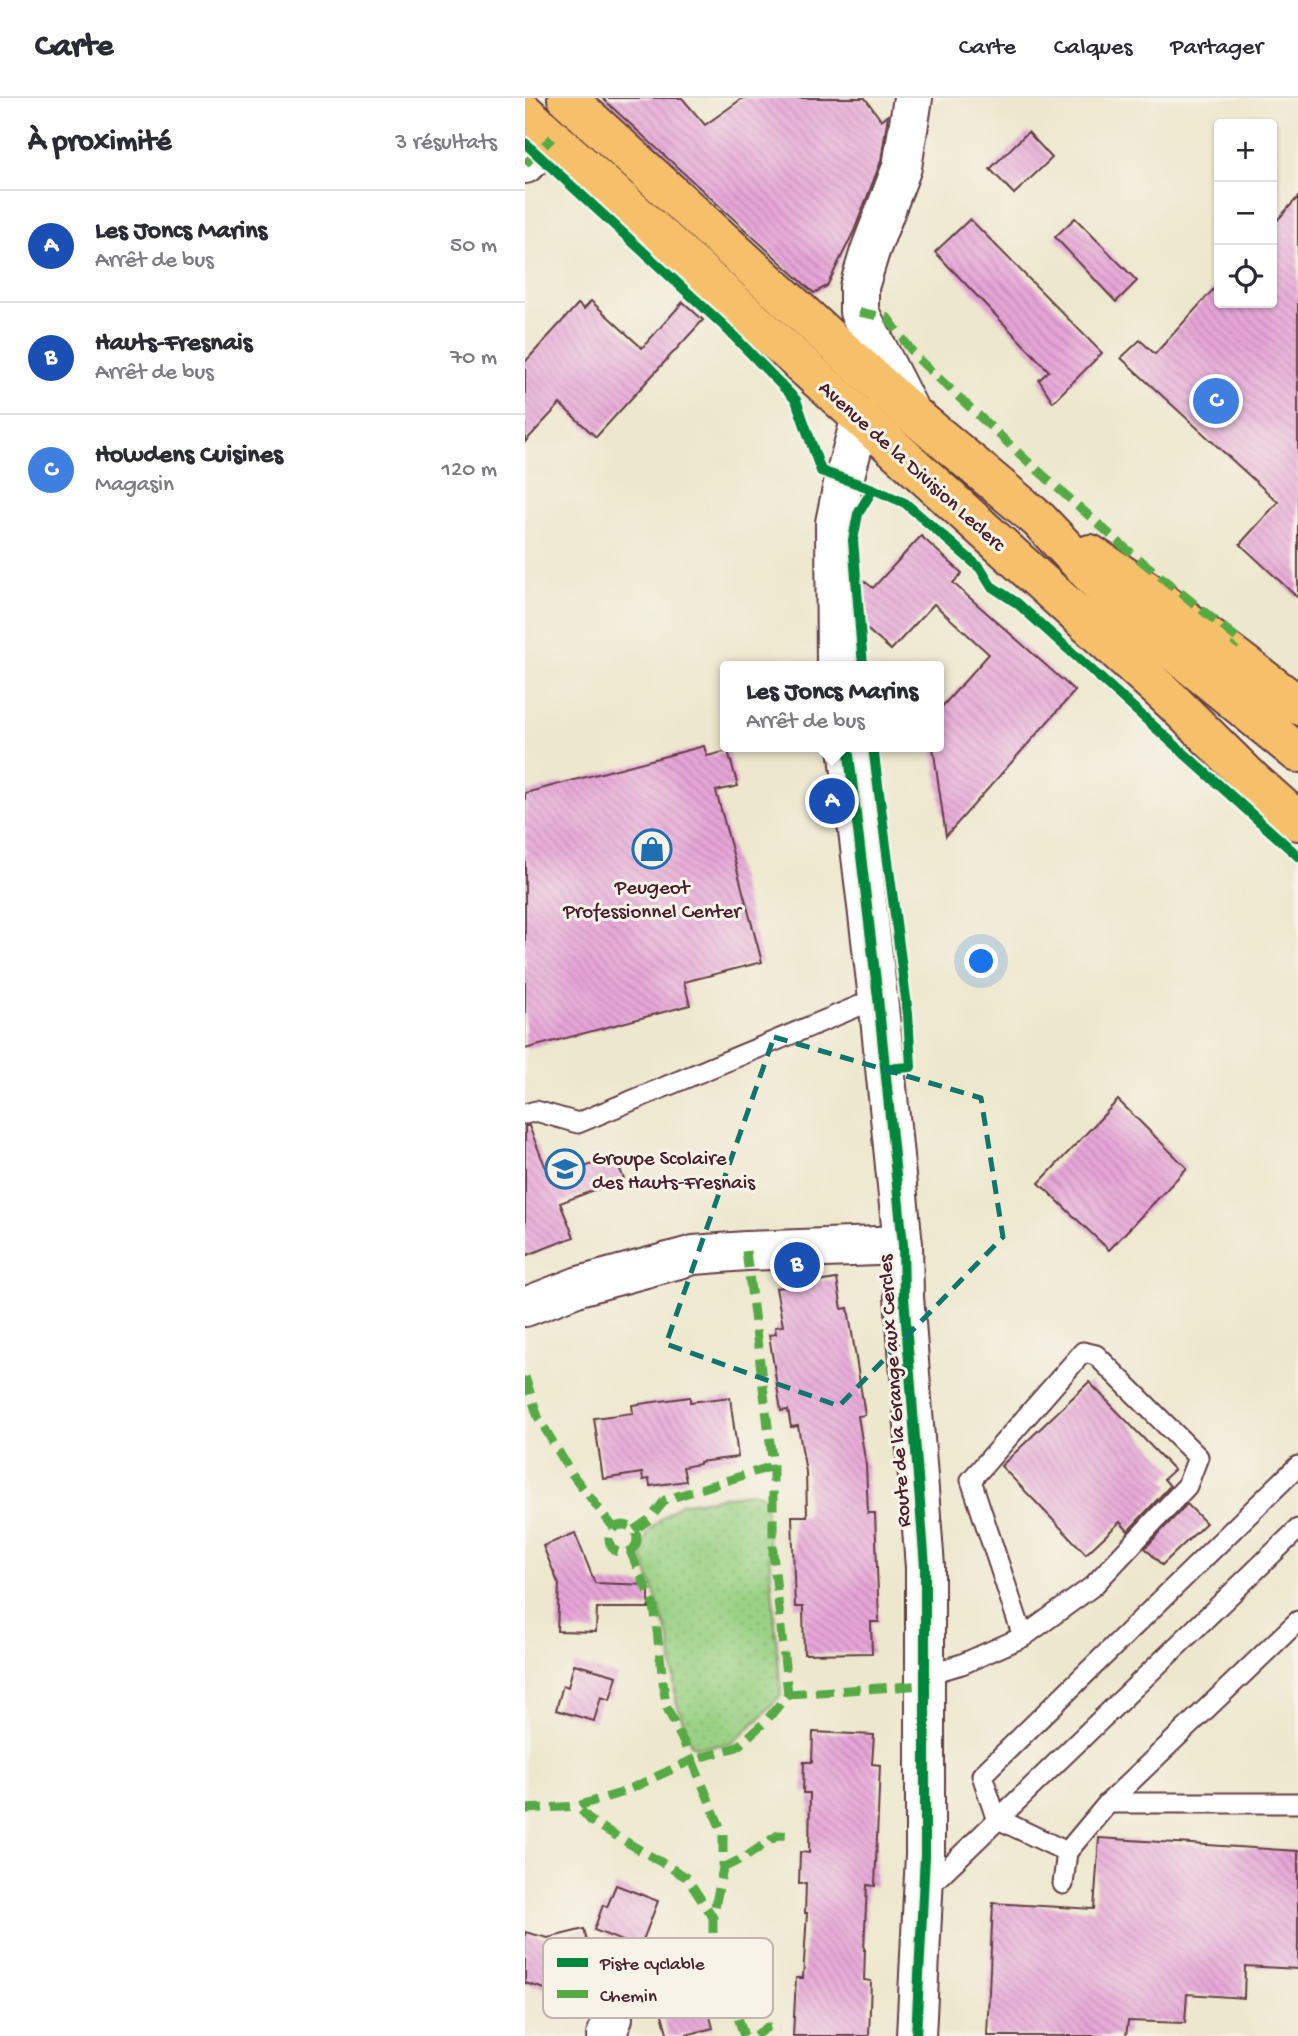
<!DOCTYPE html>
<html lang="fr">
<head>
<meta charset="utf-8">
<style>
	:root { --surface:#fff; --page:#f7f7f7; --text:#2b2b33; --muted:#7c7c81; --line:#e1e1e2; --accent:#1f6fb2 }
	body { margin:0; font-family:"Gochi Hand",sans-serif; background:var(--page); color:var(--text) }
	.controls { position:absolute; right:21px; top:21px; display:grid; overflow:hidden; border-radius:7px; box-shadow:0 2px 5px #0004 }
	.controls button { width:63px; height:63px; display:grid; place-items:center; padding:0; border:0; border-bottom:2px solid var(--line); background:var(--surface); color:var(--text); font:35px sans-serif }
	.you { position:absolute; left:457px; top:864px; width:24px; height:24px; margin:-18px; border:5px solid #fff; border-radius:50%; background:#1a73e8; box-shadow:0 0 0 10px #1a73e833 }
	.badge { display:grid; place-items:center; width:46px; height:46px; border-radius:50%; background:var(--accent); color:#fff; font-size:23px; font-weight:700 }
	.pin { position:absolute; translate:-50% -50%; border:4px solid #fff; box-shadow:0 2px 7px #0006 }
	.popup { position:absolute; left:195px; top:563px; width:224px; height:91px; box-sizing:border-box; display:grid; place-content:center; border-radius:7px; background:var(--surface); filter:drop-shadow(0 2px 5px #0005); font-size:23px; white-space:nowrap; color:var(--muted) }
	.popup b { font-size:26px; color:var(--text) }
	.popup::after { content:''; position:absolute; left:50%; top:100%; margin-left:-14px; border:14px solid transparent; border-top-color:var(--surface) }
	.list { margin:0; padding:0; list-style:none }
	h2 { display:flex; justify-content:space-between; align-items:center; height:91px; margin:0; padding:0 28px; font-size:30px }
	h2 small { font-size:23px; font-weight:400; color:var(--muted) }
	.list li { display:grid; grid-template-columns:46px 1fr auto; gap:21px; align-items:center; box-sizing:border-box; height:112px; padding:0 28px; border-top:2px solid var(--line) }
	.list b { display:block; font-size:26px; white-space:nowrap }
	.list p { margin:0; font-size:23px; white-space:nowrap; color:var(--muted) }
	.list em { font-size:23px; font-style:normal; color:var(--muted) }
	.icon { flex:none; width:38px; height:38px; fill:none; stroke:currentColor; stroke-width:2; stroke-linecap:round; stroke-linejoin:round }
	.map { position:relative; flex:none; width:773px; height:1938px; overflow:hidden }
	header { display:flex; align-items:center; gap:42px; box-sizing:border-box; height:98px; padding:0 35px; background:var(--surface); border-bottom:2px solid var(--line) }
	header strong { font-size:33px }
	nav { display:flex; gap:38px; margin-inline-start:auto; font-size:24px }
	main { display:flex }
	aside { flex:1; background:var(--surface) }
	.map>svg:first-child { display:block }
</style>
</head>
<body>
<header>
<strong>Carte</strong>
<nav><a>Carte</a><a>Calques</a><a>Partager</a></nav>
</header>
<main>
<aside>
<h2>À proximité<small>3 résultats</small></h2>
<ul class="list">
<li><span class="badge" style="background:#1a4fb4">A</span><div><b>Les Joncs Marins</b><p>Arrêt de bus</p></div><em>50 m</em></li>
<li><span class="badge" style="background:#1a4fb4">B</span><div><b>Hauts-Fresnais</b><p>Arrêt de bus</p></div><em>70 m</em></li>
<li><span class="badge" style="background:#3f7fe0">C</span><div><b>Howdens Cuisines</b><p>Magasin</p></div><em>120 m</em></li>
</ul>
</aside>
<div class="map">
<svg width="773" height="1938" viewBox="0 0 773 1938">
	<defs>
		<pattern id="grass-dots" width="8" height="8" patternUnits="userSpaceOnUse" patternTransform="scale(1.75)"><rect width="8" height="8" fill="#9ad184"/><path d="M2 2h.1M6 6h.1" fill="none" stroke="#86b372" stroke-width="1.8" stroke-linecap="round"/></pattern>
		<pattern id="building-back-hatch" width="6" height="6" patternUnits="userSpaceOnUse" patternTransform="scale(1.75)"><rect width="6" height="6" fill="#e7a6d8"/><path d="M-1 5l2 2M0 0l6 6M5-1l2 2" fill="none" stroke="#bd87af"/></pattern>
	</defs>
	<rect width="100%" height="100%" fill="#f7f3e8"/>
	<filter id="ink" filterUnits="userSpaceOnUse"><feTurbulence type="fractalNoise" baseFrequency=".0143" numOctaves="2"/><feDisplacementMap in="SourceGraphic" scale="14" xChannelSelector="R" yChannelSelector="G"/><feConvolveMatrix kernelMatrix="1 2 1 2 8 2 1 2 1" color-interpolation-filters="sRGB"/></filter>
	<filter id="wash" filterUnits="userSpaceOnUse"><feTurbulence type="fractalNoise" baseFrequency=".00686" numOctaves="4" result="noise"/><feDisplacementMap in="SourceGraphic" scale="28" xChannelSelector="R" yChannelSelector="G"/><feGaussianBlur stdDeviation="1.57" result="paint"/><feColorMatrix in="noise" values="0 0 0 0 0 0 0 0 0 0 0 0 0 0 0 0 0 1.4 0 .05"/><feComposite in="paint" operator="in"/></filter>
	<g filter="url(#wash)">
		<rect width="100%" height="100%" fill="#ede7cd"/>
		<polygon fill="url(#grass-dots)" stroke="#727858" stroke-width="2" points="229,1394 237,1397 240,1404 256,1597 236,1619 206,1646 173,1649 166,1646 151,1603 145,1543 117,1457 122,1435 136,1421 155,1406"/>
		<g id="blocks">
			<g fill="url(#building-back-hatch)">
				<polygon points="77,0 157,0 180,27 218,0 340,0 356,22 363,17 356,63 329,133 302,188 289,195"/>
				<polygon points="503,34 527,60 489,96 465,71"/>
				<polygon points="773,99 773,500 715,446 753,404 596,260 615,242 630,256 694,185 694,205 747,205 747,128"/>
				<polygon points="550,120 612,183 591,204 530,139"/>
				<polygon points="445,121 577,255 528,304 514,282 524,273 410,154"/>
				<polygon points="66,203 117,250 158,204 178,222 71,339 35,306 0,344 0,264 53,206 59,211"/>
				<polygon points="396,438 437,475 428,485 550,593 421,738 408,649 414,649 414,612 464,556 409,506 366,552 337,527 335,507 334,479 348,490"/>
				<polygon points="179,648 182,658 203,653 213,688 191,693 237,864 159,884 165,907 0,951 0,695"/>
				<polygon points="593,1002 662,1070 584,1152 514,1085"/>
				<polygon points="0,1028 4,1028 26,1083 89,1057 99,1081 35,1105 49,1139 0,1158"/>
				<polygon points="312,1181 317,1211 323,1210 340,1317 333,1318 341,1367 343,1415 350,1415 354,1524 346,1524 347,1555 279,1556 278,1509 270,1509 267,1418 282,1418 281,1374 273,1328 266,1329 263,1312 256,1313 244,1237 251,1236 250,1229 258,1228 251,1190"/>
				<polygon points="564,1284 649,1372 639,1381 645,1388 603,1433 595,1424 561,1456 476,1368"/>
				<polygon points="165,1299 165,1304 205,1299 213,1359 174,1364 174,1366 158,1369 161,1383 125,1388 124,1381 118,1382 117,1375 78,1381 69,1320 108,1315 107,1307"/>
				<polygon points="662,1406 681,1425 637,1467 620,1450"/>
				<polygon points="50,1435 70,1485 124,1487 124,1510 72,1510 71,1534 32,1533 34,1487 18,1448"/>
				<polygon points="49,1566 92,1578 85,1602 76,1599 69,1623 31,1612 38,1587 43,1589"/>
				<polygon points="288,1634 349,1637 347,1666 355,1667 350,1788 342,1787 339,1852 340,1852 339,1882 346,1883 344,1938 268,1938 271,1880 278,1880 282,1815 280,1815 281,1785 274,1786 275,1754 284,1755 285,1695 278,1695 279,1664 287,1664"/>
				<polygon points="574,1740 773,1753 773,1871 720,1868 719,1900 662,1896 660,1925 603,1923 601,1938 462,1938 468,1805 569,1811"/>
				<polygon points="91,1787 133,1803 115,1850 69,1832 78,1807 82,1809"/>
				<polygon points="59,1831 67,1863 29,1874 34,1895 0,1885 0,1834 23,1840"/>
				<polygon points="170,1862 188,1930 157,1938 143,1938 131,1895 136,1894 130,1872"/>
			</g>
		</g>
	</g>
	<g filter="url(#ink)">
		<use href="#blocks" fill-opacity="0" stroke="#623d43" stroke-width="2"/>
		<g fill="none" stroke-linecap="round" stroke-linejoin="round">
			<g stroke="#623d43" stroke-width="23">
				<g id="service">
					<polyline points="0,1016 11,1013 53,1025 353,900"/>
					<polyline points="400,1577 437,1566 498,1539 446,1382 558,1254 571,1257 673,1359 662,1388 568,1488 498,1539"/>
					<polyline points="583,1705 773,1705"/>
					<polyline points="542,1754 471,1720 457,1677 773,1368"/>
					<polyline points="538,1786 542,1754 583,1705 773,1523"/>
					<polyline points="402,1790 773,1431"/>
				</g>
			</g>
			<g stroke="#623d43" stroke-width="42">
				<g id="minor">
					<polyline points="0,66 27,40"/>
					<polyline points="384,312 334,214 334,189 345,153 377,69 388,0"/>
					<polyline points="311,568 310,425 319,381 336,319"/>
					<polyline points="323,649 353,900 378,1147 379,1199 400,1469 400,1757 391,1938"/>
					<polyline points="0,1209 54,1188 169,1157 221,1153 378,1147"/>
					<polyline points="81,1938 88,1920"/>
				</g>
			</g>
			<g stroke="#623d43" stroke-width="42">
				<g id="primary">
					<polyline points="42,0 385,314 514,422 603,516 773,655"/>
					<polyline points="0,15 645,601"/>
					<polyline points="565,456 621,492 773,607"/>
				</g>
			</g>
			<g stroke="#623d43" stroke-width="42">
				<polyline id="trunk" points="645,601 728,683 773,723"/>
			</g>
			<use href="#service" stroke="#fff" stroke-width="19"/>
			<use href="#minor" stroke="#fff" stroke-width="38"/>
			<use href="#primary" stroke="#f6c06b" stroke-width="38"/>
			<use href="#trunk" stroke="#f6c06b" stroke-width="38"/>
			<g stroke="#57aa44" stroke-width="9" stroke-dasharray="18 9" stroke-linecap="butt">
				<polyline points="0,66 27,40"/>
				<polyline points="334,214 363,220 391,259 499,360 598,448 714,542 709,549"/>
				<polyline points="0,1279 13,1319 47,1376 89,1430"/>
				<circle cx="98" cy="1441" r="14"/>
				<polyline points="109,1432 125,1421 140,1402 248,1368"/>
				<polyline points="105,1453 129,1508 141,1608 167,1662 96,1695 52,1708 66,1723 161,1779 188,1819"/>
				<polyline points="263,1596 400,1587"/>
				<polyline points="0,1711 52,1708"/>
				<polyline points="198,1770 222,1758 253,1737 266,1738"/>
				<polyline points="219,1938 188,1842 188,1819 198,1770 198,1736 167,1662 212,1649 242,1622 263,1596 248,1455 248,1368 221,1153"/>
				<polyline points="230,1938 242,1929 254,1931"/>
			</g>
			<g stroke="#f7f3e8" stroke-width="15">
				<g id="cycleway">
					<polyline points="0,45 198,227 271,302 296,373 348,391 380,405 455,470 466,488 492,505 773,758"/>
					<polyline points="338,568 328,442 333,416 348,391"/>
					<polyline points="323,649 353,900 378,1147 379,1199 400,1469 400,1757 391,1938"/>
					<polyline points="348,649 383,916 386,969 361,971"/>
				</g>
			</g>
			<use href="#cycleway" stroke="#00873e" stroke-width="10"/>
		</g>
	</g>
	<path fill="none" stroke="#0f766e" stroke-width="5" stroke-dasharray="14 9" stroke-linejoin="round" d="M249,939L456,1000L478,1139L314,1308L141,1246Z"/>
	<defs>
		<g id="shop-ring" transform="scale(2.0125)"><circle r="9.5" fill="#f7f3e8" stroke="#1f6fb2" stroke-width="1.5"/><path d="M-5-2.5h2.3a2.7 3.5 0 0 1 5.4 0H5L5.5 6h-11ZM-1.5-2.5h3a1.5 2.3 0 0 0-3 0Z" fill="#1f6fb2"/></g>
		<g id="school-ring" transform="scale(2.0125)"><circle r="9.5" fill="#f7f3e8" stroke="#1f6fb2" stroke-width="1.5"/><path d="M0-5L7-2L0 1L-7-2ZM-4 1L0 2.5L4 1V4Q0 6-4 4Z" fill="#1f6fb2"/></g>
	</defs>
	<g fill-rule="evenodd">
		<use href="#shop-ring" x="127" y="751"/>
		<use href="#school-ring" x="40" y="1071"/>
	</g>
	<g text-anchor="middle" stroke-width="6" stroke-linejoin="round" paint-order="stroke">
		<g font-size="21" fill="#4a1f2b" stroke="#f7f3e8">
			<text transform="translate(388 367) rotate(42)" y="7">Avenue de la Division Leclerc</text>
			<text transform="translate(368 1293) rotate(-94)" y="7">Route de la Grange aux Cercles</text>
		</g>
		<g font-size="21" fill="#4a1f2b" stroke="#f7f3e8">
			<text x="127" y="795">Peugeot<tspan x="127" dy="24">Professionnel Center</tspan></text>
			<text x="67" y="1066" text-anchor="start">Groupe Scolaire<tspan x="67" dy="24">des Hauts-Fresnais</tspan></text>
		</g>
	</g>
	<rect x="18" y="1840" width="230" height="80" rx="10" fill="#f7f3e8" stroke="#c3b3af" stroke-width="2"/>
	<rect x="32" y="1860" width="31" height="9" fill="#00873e"/>
	<rect x="32" y="1892" width="31" height="8" fill="#57aa44"/>
	<g font-size="19" fill="#4a1f2b">
		<text x="75" y="1871">Piste cyclable</text>
		<text x="75" y="1903">Chemin</text>
	</g>
</svg>
<div class="controls">
<button>+</button>
<button>−</button>
<button><svg class="icon" aria-label="locate" viewBox="0 0 24 24"><circle cx="12" cy="12" r="6"/><path d="M12 2v4M12 18v4M2 12h4M18 12h4"/></svg></button>
</div>
<div class="you"></div>
<div class="pin badge" style="left:307px;top:703px;background:#1a4fb4">A</div>
<div class="popup"><b>Les Joncs Marins</b>Arrêt de bus</div>
<div class="pin badge" style="left:272px;top:1167px;background:#1a4fb4">B</div>
<div class="pin badge" style="left:691px;top:303px;background:#3f7fe0">C</div>
</div>
</main>
</body>
</html>
